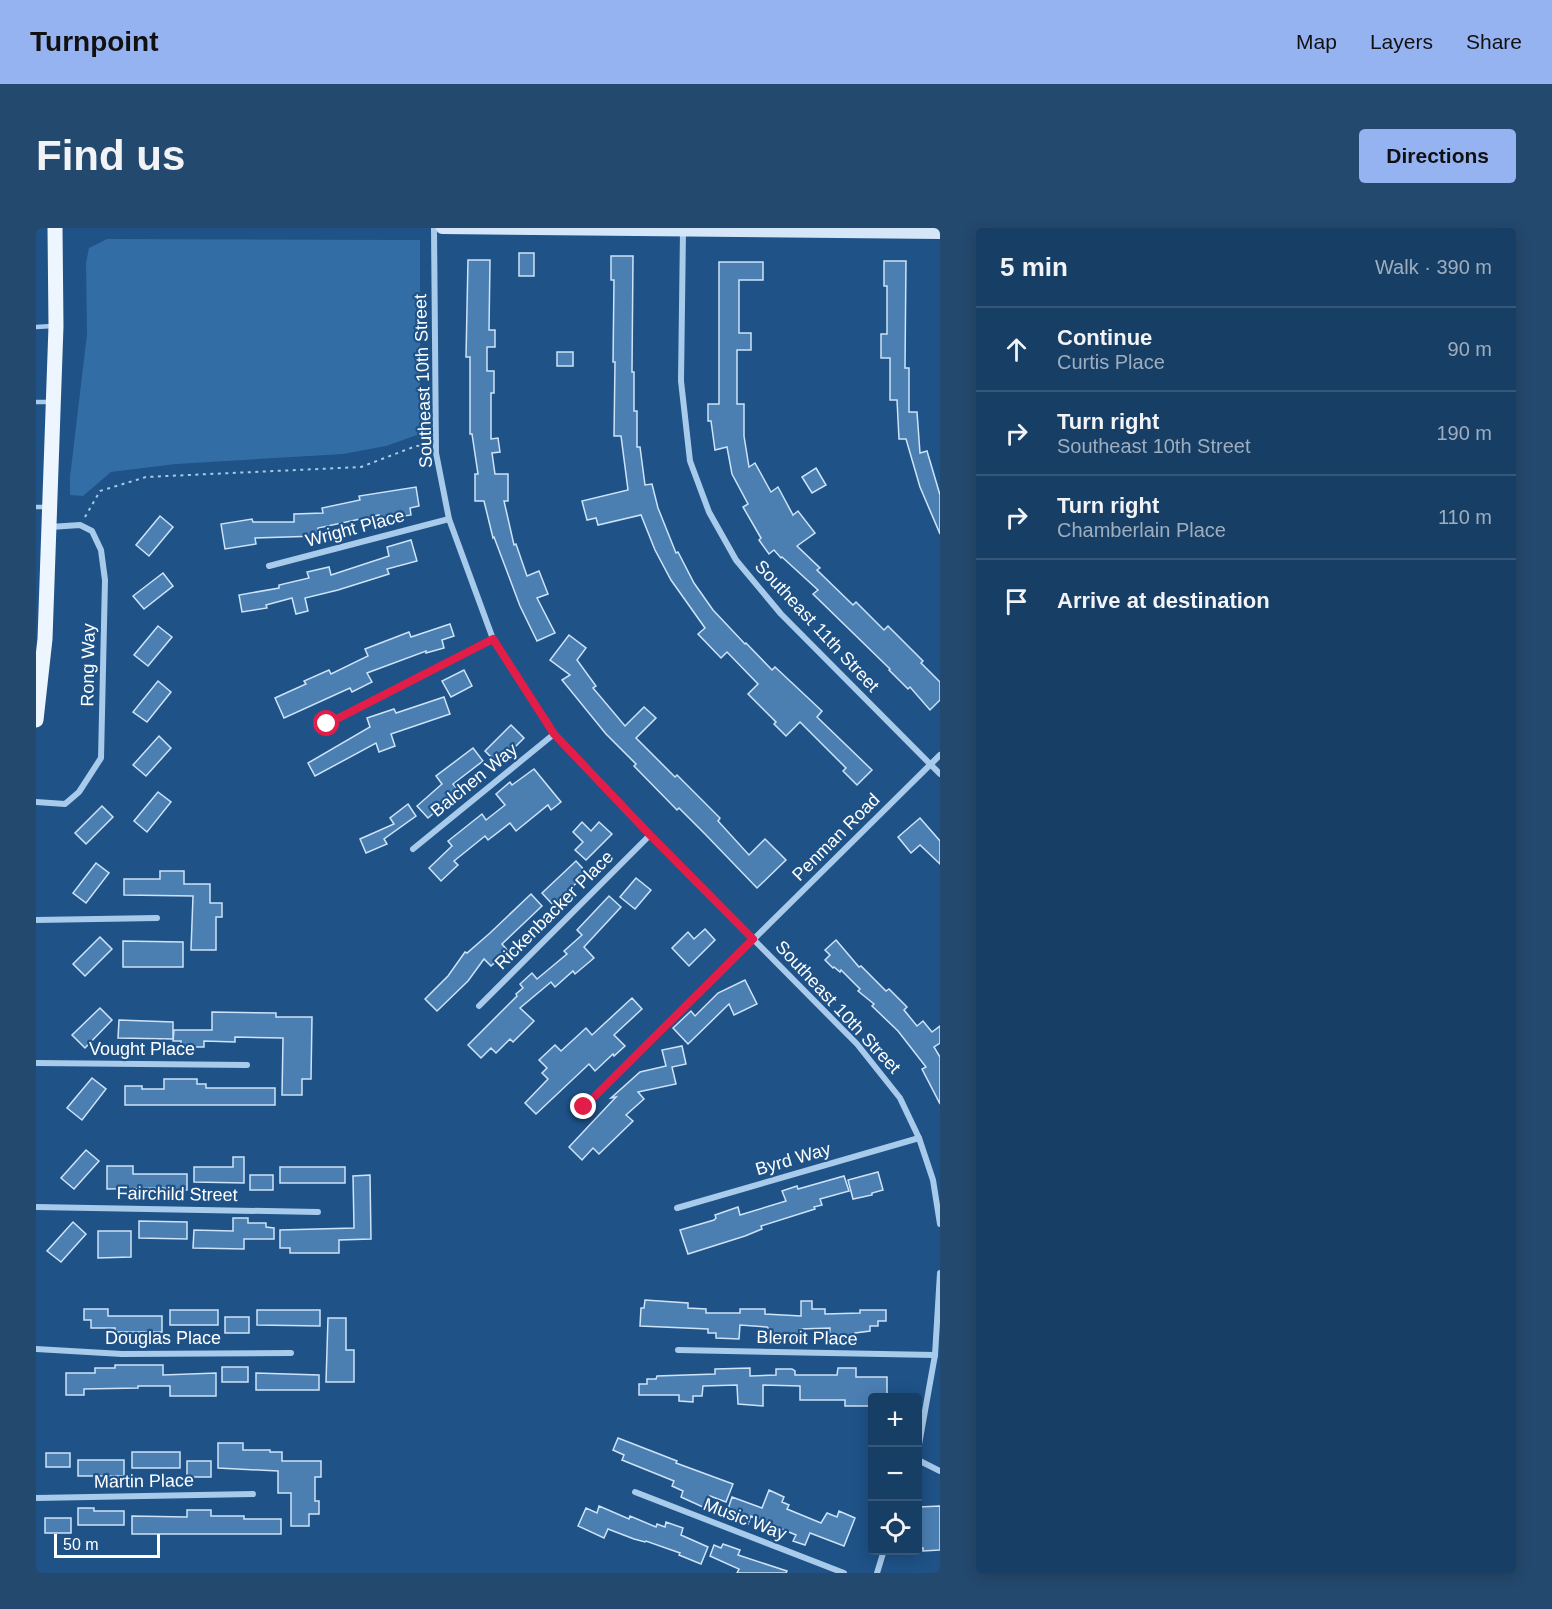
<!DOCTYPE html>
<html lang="en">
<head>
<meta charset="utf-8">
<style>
	:root { --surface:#173e65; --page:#24496e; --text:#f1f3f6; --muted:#9eaebf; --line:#365779; --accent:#95b2f1 }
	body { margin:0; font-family:Arial,sans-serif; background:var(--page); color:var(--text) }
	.controls { position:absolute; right:18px; bottom:18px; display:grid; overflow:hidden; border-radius:6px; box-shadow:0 3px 15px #0003 }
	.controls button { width:54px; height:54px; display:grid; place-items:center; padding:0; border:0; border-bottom:2px solid var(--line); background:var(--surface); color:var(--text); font:30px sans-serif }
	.scale { position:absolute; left:18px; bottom:15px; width:106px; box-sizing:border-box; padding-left:6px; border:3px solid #fff; border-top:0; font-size:16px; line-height:21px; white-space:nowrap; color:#fff; -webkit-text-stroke:4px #1f5287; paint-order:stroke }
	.stop { position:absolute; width:18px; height:18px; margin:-14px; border:4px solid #e11d48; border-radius:50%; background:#fff }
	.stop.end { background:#e11d48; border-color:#fff; box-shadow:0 2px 6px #0008 }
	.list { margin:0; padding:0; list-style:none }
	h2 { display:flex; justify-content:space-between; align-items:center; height:78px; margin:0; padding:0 24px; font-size:26px }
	h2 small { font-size:20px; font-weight:400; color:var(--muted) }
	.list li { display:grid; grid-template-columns:39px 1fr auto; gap:18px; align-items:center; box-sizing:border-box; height:84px; padding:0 24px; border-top:2px solid var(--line) }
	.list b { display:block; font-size:22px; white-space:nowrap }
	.list p { margin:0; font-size:20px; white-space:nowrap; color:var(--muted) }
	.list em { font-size:20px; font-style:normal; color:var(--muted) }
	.icon { flex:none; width:33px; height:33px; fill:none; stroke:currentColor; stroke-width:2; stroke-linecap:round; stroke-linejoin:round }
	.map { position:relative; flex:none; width:904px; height:1345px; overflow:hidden; border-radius:6px }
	header { display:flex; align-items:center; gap:36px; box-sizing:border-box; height:84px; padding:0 30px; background:var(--accent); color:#111 }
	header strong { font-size:28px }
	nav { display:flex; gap:33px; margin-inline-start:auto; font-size:21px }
	.intro { display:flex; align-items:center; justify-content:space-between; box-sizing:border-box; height:144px; padding:0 36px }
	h1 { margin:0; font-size:42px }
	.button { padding:15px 27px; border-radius:6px; background:var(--accent); color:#111; font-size:21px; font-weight:700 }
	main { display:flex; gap:36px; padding:0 36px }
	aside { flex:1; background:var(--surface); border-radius:6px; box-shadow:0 3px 15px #0003 }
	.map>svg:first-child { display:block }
</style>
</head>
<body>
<header>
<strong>Turnpoint</strong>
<nav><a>Map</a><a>Layers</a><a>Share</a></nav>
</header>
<div class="intro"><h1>Find us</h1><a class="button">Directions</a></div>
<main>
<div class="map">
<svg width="904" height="1345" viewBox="0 0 904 1345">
	<rect width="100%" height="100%" fill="#1f5287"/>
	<polygon fill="#326da5" points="71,11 384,12 384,206 350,218 307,226 140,236 75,244 47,268 34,267 34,249 51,106 50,35 53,20"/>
	<g fill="#4b7fb2" stroke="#cde3f8" stroke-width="1.5">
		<rect x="483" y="25" width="15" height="23"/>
		<polygon points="575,28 597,28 596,144 598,144 598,183 601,183 601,219 604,219 609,257 616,256 622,280 640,325 642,324 658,355 677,382 709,416 710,415 736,442 739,439 786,483 781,489 836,542 821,557 807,543 810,540 764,494 750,508 738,496 740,494 712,466 722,456 691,424 685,430 662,406 669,400 635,352 619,322 605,287 562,297 560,290 551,292 546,273 592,262 585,208 578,208 579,134 577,134 578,52 575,52"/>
		<polygon points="432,32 454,32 453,102 459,102 459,119 451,119 451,143 458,143 458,165 455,165 455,211 462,210 464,224 456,225 459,246 472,246 472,273 468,273 478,317 480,316 491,348 503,343 512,366 501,370 519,405 501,413 484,378 458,309 457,310 448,273 439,273 439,246 442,246 436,206 434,206 434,129 430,129"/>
		<polygon points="848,33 870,33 869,140 873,140 873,184 881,184 884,225 891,223 904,267 904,306 884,259 870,211 863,211 861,172 854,172 854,130 845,130 845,106 851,106 851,58 848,58"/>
		<polygon points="683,34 727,34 727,52 703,52 703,105 715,105 715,122 701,122 701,176 708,176 708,208 713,239 719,235 735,264 742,259 757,287 762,283 779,305 761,318 784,340 781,342 817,377 820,374 848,402 852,398 887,433 885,435 904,454 904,472 894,482 874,459 872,461 853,442 854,441 777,366 782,362 746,329 745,330 738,322 733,326 723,312 725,310 707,279 712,276 696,246 691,219 679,222 675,193 672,193 672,176 683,176"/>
		<rect x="521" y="124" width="16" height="14"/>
		<polygon points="780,240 790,257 776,265 766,249"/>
		<polygon points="380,259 383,278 374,280 375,287 344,292 343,287 282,300 282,308 219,310 220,316 189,321 185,296 216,291 217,294 258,294 258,286 287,285 286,280 324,272 323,268"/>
		<polygon points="124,288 137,299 113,328 100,317"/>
		<polygon points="375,312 381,333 351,341 353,346 302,362 269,370 272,383 260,386 256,370 230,377 231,380 206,384 203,367 243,360 243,357 273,350 271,344 293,339 295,347 353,328 351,319"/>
		<polygon points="127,345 137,358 108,381 97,368"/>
		<polygon points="414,396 418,408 406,412 408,420 390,425 390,423 331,445 336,454 316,464 314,460 248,490 239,470 270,456 268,453 293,442 295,446 332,428 329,421 373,404 375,409"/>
		<polygon points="122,398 136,409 112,438 98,427"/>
		<polygon points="533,407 550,420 541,432 560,458 557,460 589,498 608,479 620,490 600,510 639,549 641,547 684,590 682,593 713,627 729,611 750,632 721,660 669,606 643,580 641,582 598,538 600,536 570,506 526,452 534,447 514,432"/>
		<polygon points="428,442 436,458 415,469 406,453"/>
		<polygon points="122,453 135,464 111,494 97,484"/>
		<polygon points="408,469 414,486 355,506 359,518 343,524 340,515 279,548 272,535 334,499 331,490 358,481 360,485"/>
		<polygon points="475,497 488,510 462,536 449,523"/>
		<polygon points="123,508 135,520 110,548 97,537"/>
		<polygon points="437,520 447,533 417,556 423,563 392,590 381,578 406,556 400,548"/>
		<polygon points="498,541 525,574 515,582 512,577 480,603 474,595 452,612 449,608 418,633 422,637 405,653 393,640 416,618 412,613 446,586 450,592 469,577 460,566 474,554 476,557"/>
		<polygon points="122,564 135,574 111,604 98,593"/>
		<polygon points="372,576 380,588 348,611 351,616 330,625 324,611 358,596 354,590"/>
		<polygon points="66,578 77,589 50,616 39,605"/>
		<polygon points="884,590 904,613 904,636 884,617 875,625 862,609"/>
		<polygon points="546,594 555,603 563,594 576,606 550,632 539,622 547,614 537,604"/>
		<polygon points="540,633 551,645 517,677 506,665"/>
		<polygon points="60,635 73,645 50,675 37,665"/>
		<polygon points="124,643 148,643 148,656 174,656 174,675 186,675 186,689 180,689 180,722 155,722 157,668 88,667 88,651 124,651"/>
		<polygon points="600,650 615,662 599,681 584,669"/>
		<polygon points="495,666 506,678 466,716 472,723 455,738 448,731 432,753 401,783 389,771 412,748 429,724 431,725 454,705"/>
		<polygon points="573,668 585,679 548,719 558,730 539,746 537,743 519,759 515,754 484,780 498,793 477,814 474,811 460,825 455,820 445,830 432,817 481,768 480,766 487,760 484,756 496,745 501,751 531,726 528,723 546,707 541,702"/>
		<polygon points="669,701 679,712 653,738 636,720 652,704 658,711"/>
		<polygon points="64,709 76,721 49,748 37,736"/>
		<polygon points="800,712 823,739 825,738 850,763 853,761 871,779 868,782 881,798 887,793 896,804 904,798 904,815 898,819 904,829 904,876 886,841 890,839 862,803 836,778 838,776 822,763 824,761 805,742 804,744 798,739 797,740 789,732 794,727 789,722"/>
		<polygon points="87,713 147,714 147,739 87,739"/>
		<polygon points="709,752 721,776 698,787 693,776 652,816 637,800 655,783 659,788 682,765"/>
		<polygon points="596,770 606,781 578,807 589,818 578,828 577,826 559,843 553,836 500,886 489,875 512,851 506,845 511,840 503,832 519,817 525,823 550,800 556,807"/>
		<polygon points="64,780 76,792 49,820 36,807"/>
		<polygon points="176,784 240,785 240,789 276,789 275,851 266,851 266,867 246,867 247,810 199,809 199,814 168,813 168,819 145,819 145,813 137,813 138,802 176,802"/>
		<polygon points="83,792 137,794 137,811 82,810"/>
		<polygon points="646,818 650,836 636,839 640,856 602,864 608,871 590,887 597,893 563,926 557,920 546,932 533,919 580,869 575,870 604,844 630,838 626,822"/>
		<polygon points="56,850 70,861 46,892 31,880"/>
		<polygon points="128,851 161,851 161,856 170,856 170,860 239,860 239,877 89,877 89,858 106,858 106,861 128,861"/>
		<polygon points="50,922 63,933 38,961 25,950"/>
		<polygon points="197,929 208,929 208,955 158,954 158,939 197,939"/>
		<polygon points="71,938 97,938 97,946 151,946 151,962 134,962 134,960 71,961"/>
		<rect x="244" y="939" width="65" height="16"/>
		<polygon points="842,944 847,962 836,965 836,967 817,971 812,952"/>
		<rect x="214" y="947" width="23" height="15"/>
		<polygon points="334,947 335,1011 303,1012 303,1025 254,1025 254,1020 244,1020 244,1002 318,1000 317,948"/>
		<polygon points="808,948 813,963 784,971 786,977 778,979 779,981 725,998 726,1001 709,1008 652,1026 644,1002 678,992 680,990 679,987 702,979 704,987 750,973 746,963 761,958 762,961"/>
		<polygon points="197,990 212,990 212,995 230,995 230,999 238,1000 238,1011 208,1011 208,1021 157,1020 158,1002 197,1003"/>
		<polygon points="103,993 151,994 151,1011 103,1010"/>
		<polygon points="37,994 50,1006 25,1034 11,1023"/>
		<polygon points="62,1003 95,1003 95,1029 62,1030"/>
		<polygon points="609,1072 652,1075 652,1080 670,1081 670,1085 704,1085 704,1081 729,1081 729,1086 765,1088 765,1073 776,1073 776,1081 789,1081 789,1086 824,1085 824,1082 850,1082 850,1093 842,1093 842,1098 834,1098 834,1103 819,1105 819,1111 793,1111 794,1100 764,1101 763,1111 740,1110 740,1106 733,1105 733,1101 731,1099 704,1097 703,1111 680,1110 680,1105 672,1105 672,1101 604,1098 605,1080 608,1080"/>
		<polygon points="48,1081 72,1081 72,1088 126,1088 126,1104 79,1104 79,1100 55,1100 55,1092 48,1092"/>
		<rect x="134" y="1082" width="48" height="15"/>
		<polygon points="221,1082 284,1082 284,1098 221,1097"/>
		<rect x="189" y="1089" width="24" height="16"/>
		<polygon points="292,1090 310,1090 310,1122 318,1122 318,1154 290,1154"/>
		<polygon points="79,1137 127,1137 127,1147 180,1145 180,1168 134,1168 134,1158 102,1158 102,1160 48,1161 48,1167 30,1167 30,1145 59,1145 59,1140 79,1140"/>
		<rect x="186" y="1139" width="26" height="15"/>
		<polygon points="714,1140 714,1148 740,1147 740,1141 756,1141 759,1143 759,1147 801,1147 802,1140 820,1140 820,1149 851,1149 851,1169 837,1170 837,1178 809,1178 809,1172 764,1172 764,1158 727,1157 727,1178 702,1176 701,1157 667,1158 666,1168 657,1168 657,1174 643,1173 643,1167 603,1167 603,1156 611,1156 611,1151 620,1151 621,1148 679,1146 679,1141"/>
		<polygon points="220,1145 283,1147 283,1162 220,1162"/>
		<polygon points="582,1210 641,1233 640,1235 697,1256 690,1274 674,1268 669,1280 645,1269 647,1263 636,1258 638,1253 586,1232 588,1227 577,1222"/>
		<polygon points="182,1215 207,1215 207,1222 234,1222 234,1224 246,1224 246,1233 285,1233 285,1249 279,1249 279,1273 283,1273 283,1286 273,1286 273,1298 255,1298 255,1265 242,1265 242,1243 182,1240"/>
		<rect x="96" y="1224" width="48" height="16"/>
		<rect x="10" y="1225" width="24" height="14"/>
		<rect x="42" y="1232" width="46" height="16"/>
		<rect x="151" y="1233" width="24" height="16"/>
		<polygon points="733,1262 748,1269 746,1274 753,1277 751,1281 785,1295 791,1285 801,1289 803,1283 819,1290 808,1318 774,1305 769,1317 757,1313 760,1307 715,1288 712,1296 692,1288 694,1282 692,1281 696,1269 726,1280"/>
		<polygon points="563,1278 593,1291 594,1288 620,1299 621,1296 629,1299 630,1294 647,1300 645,1307 672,1319 665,1336 643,1327 644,1325 610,1313 609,1314 598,1311 572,1301 568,1310 542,1298 550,1280 561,1285"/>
		<polygon points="904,1278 904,1322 887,1323 887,1320 882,1320 882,1282 883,1279"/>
		<polygon points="42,1280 58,1280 58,1283 88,1283 88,1297 42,1297"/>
		<polygon points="151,1282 175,1282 175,1288 208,1288 208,1291 245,1291 245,1306 96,1306 96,1288 151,1289"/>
		<rect x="9" y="1290" width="26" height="15"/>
		<polygon points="687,1316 704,1322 702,1327 751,1343 750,1345 701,1345 703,1341 674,1328 678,1317 685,1320"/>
	</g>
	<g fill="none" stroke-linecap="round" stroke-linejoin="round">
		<polyline stroke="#a8caeb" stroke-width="2" stroke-dasharray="3 4.5" stroke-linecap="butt" points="49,289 64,263 110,249 325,239 380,218 391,217"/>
		<g stroke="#a8caeb" stroke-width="4.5">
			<polyline points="0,99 17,98"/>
			<polyline points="0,174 15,174"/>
			<polyline points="0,279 12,279"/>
		</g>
		<g stroke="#a8caeb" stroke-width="6">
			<polyline points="398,0 400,225 413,291 457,411 518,506 614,607 821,816 864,870 883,910 897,952 904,996"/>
			<polyline points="647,3 645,153 654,233 673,284 700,332 745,386 904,546"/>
			<polyline points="233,338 413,291"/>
			<polyline points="290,496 457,411"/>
			<polyline points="0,574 29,576 43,564 65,530 69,352 65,322 56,303 44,297 14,299"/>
			<polyline points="377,621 518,506"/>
			<polyline points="0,692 121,690"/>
			<polyline points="443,778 614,607"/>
			<polyline points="0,835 211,837"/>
			<polyline points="548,879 904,527"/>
			<polyline points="0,979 282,984"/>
			<polyline points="641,980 883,910"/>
			<polyline points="0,1121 86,1126 255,1125"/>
			<polyline points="642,1122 899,1127"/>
			<polyline points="882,1222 899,1127 904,1045"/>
			<polyline points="882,1232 904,1243"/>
			<polyline points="599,1264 808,1345"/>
			<polyline points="0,1270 217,1266"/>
			<polyline points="841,1345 848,1322"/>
		</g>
		<polyline stroke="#d4e6f8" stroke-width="12" points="406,0 904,5"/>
		<polyline stroke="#edf5fe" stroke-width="15" points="0,492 9,411 20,98 19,0"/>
	</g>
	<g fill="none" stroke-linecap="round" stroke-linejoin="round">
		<polyline stroke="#e11d48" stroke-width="8" points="291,496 457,411 518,506 614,607 717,711 548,879"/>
	</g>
	<g text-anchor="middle" stroke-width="4.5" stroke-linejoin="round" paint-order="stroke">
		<g font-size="18" fill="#fff" stroke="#1f5287">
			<text transform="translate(387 153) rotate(-92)" y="6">Southeast 10th Street</text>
			<text transform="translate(319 300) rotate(-15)" y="6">Wright Place</text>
			<text transform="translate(781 398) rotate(47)" y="6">Southeast 11th Street</text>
			<text transform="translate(52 437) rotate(-89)" y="6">Rong Way</text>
			<text transform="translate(438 552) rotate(-39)" y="6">Balchen Way</text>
			<text transform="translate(800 609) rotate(-45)" y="6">Penman Road</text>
			<text transform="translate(518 682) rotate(-45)" y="6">Rickenbacker Place</text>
			<text transform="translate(802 779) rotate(47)" y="6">Southeast 10th Street</text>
			<text x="106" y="827">Vought Place</text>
			<text transform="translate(757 931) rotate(-16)" y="6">Byrd Way</text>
			<text transform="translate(141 966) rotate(1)" y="6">Fairchild Street</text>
			<text x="127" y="1116">Douglas Place</text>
			<text transform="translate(771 1110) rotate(1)" y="6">Bleroit Place</text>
			<text transform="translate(108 1253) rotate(-1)" y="6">Martin Place</text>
			<text transform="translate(709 1291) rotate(21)" y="6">Music Way</text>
		</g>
	</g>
</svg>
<div class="controls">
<button>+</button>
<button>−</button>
<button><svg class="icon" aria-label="locate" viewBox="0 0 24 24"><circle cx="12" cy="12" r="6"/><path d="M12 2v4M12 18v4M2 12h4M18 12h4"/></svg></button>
</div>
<div class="scale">50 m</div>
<div class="stop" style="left:291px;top:496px"></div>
<div class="stop end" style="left:548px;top:879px"></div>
</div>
<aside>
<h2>5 min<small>Walk · 390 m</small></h2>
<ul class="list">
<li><svg class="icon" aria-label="ahead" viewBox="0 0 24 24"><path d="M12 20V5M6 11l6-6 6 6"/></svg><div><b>Continue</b><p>Curtis Place</p></div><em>90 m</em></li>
<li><svg class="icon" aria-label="right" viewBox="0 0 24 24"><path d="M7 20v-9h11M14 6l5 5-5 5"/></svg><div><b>Turn right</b><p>Southeast 10th Street</p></div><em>190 m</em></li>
<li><svg class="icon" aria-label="right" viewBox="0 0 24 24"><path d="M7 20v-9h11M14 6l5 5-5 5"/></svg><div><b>Turn right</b><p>Chamberlain Place</p></div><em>110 m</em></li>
<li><svg class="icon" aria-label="arrive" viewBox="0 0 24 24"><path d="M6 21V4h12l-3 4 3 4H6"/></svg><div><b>Arrive at destination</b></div></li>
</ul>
</aside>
</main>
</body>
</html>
